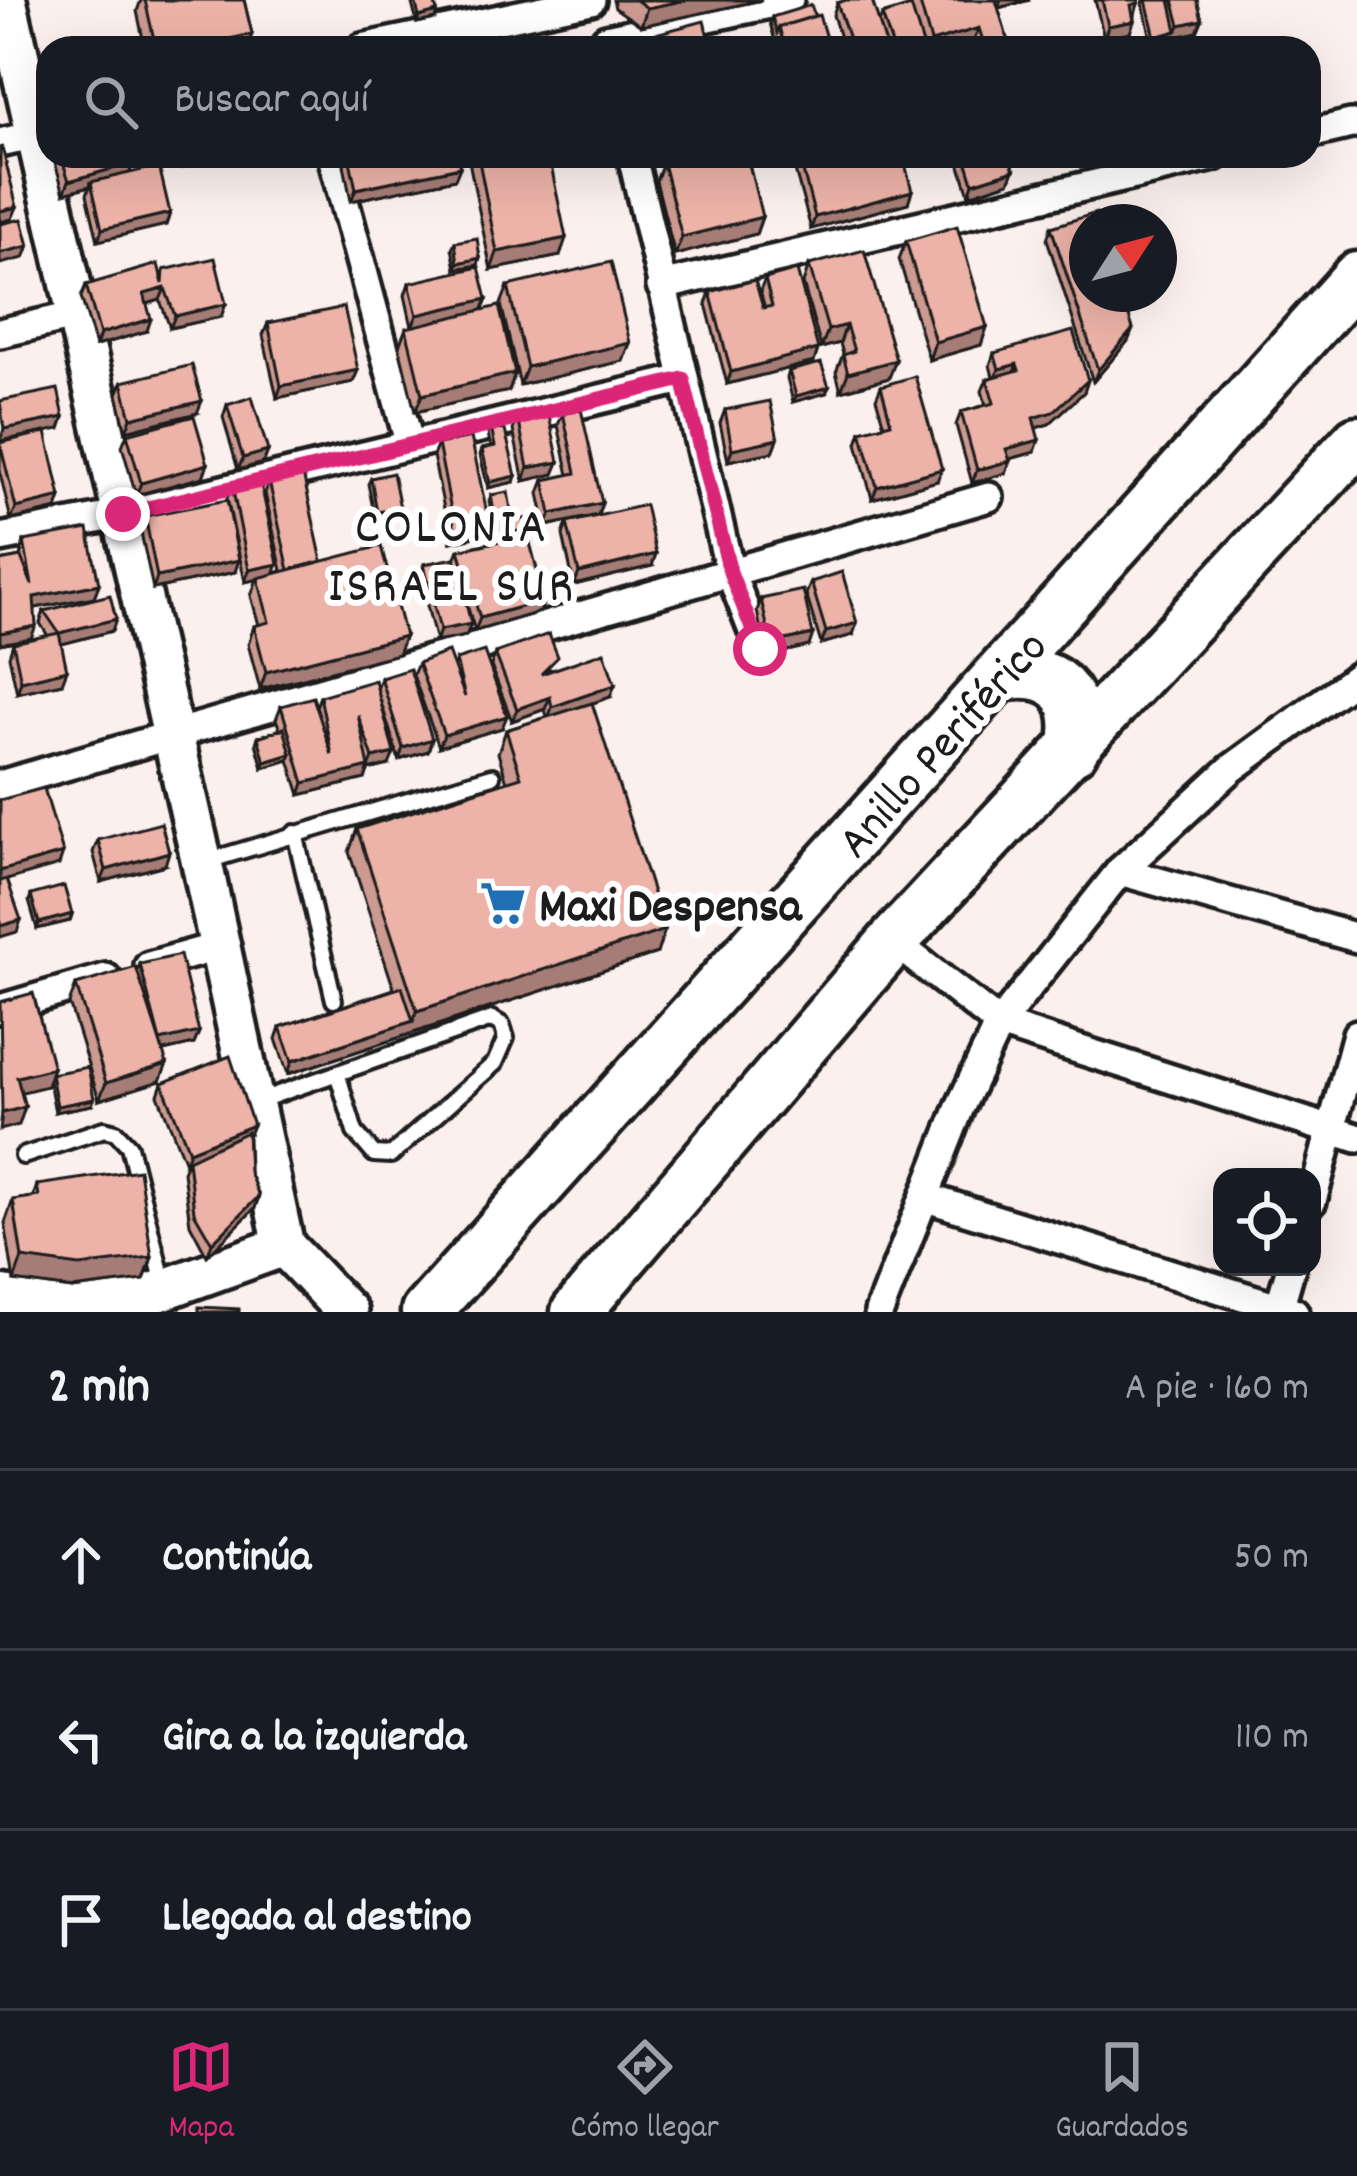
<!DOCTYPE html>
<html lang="es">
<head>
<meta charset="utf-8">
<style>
	:root { --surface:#171b24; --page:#242831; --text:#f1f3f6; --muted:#9ea1a6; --line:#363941; --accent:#db2777 }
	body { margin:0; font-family:Dekko,sans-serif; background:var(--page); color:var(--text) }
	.controls { position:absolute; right:36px; bottom:36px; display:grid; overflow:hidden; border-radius:24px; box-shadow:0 12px 48px #0002 }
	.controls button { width:108px; height:108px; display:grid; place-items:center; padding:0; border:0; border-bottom:3px solid var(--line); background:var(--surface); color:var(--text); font:60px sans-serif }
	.compass { position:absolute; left:1069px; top:204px; width:108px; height:108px; border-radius:50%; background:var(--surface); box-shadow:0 12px 48px #0002; rotate:54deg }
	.stop { position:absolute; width:36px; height:36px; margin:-27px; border:9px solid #db2777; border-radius:50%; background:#fff }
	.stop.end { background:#db2777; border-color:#fff; box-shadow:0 3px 12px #0008 }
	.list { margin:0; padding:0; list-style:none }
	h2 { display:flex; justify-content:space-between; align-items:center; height:156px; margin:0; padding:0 48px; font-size:51px }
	h2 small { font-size:39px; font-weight:400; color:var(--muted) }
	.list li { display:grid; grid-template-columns:78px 1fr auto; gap:36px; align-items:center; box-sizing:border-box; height:180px; padding:0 48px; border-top:3px solid var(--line) }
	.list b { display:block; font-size:45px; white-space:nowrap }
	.list em { font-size:39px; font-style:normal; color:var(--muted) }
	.icon { flex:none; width:66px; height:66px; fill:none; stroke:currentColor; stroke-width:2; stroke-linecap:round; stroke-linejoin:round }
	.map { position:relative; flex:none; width:1357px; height:1312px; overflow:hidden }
	.search { position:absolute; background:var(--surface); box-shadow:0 12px 48px #0002; left:36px; right:36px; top:36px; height:132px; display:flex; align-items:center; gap:30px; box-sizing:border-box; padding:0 42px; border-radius:36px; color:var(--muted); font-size:45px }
	.sheet { height:696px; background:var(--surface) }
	nav { display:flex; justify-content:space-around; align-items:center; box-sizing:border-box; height:168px; border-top:3px solid var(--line); background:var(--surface); font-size:33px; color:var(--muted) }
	nav a { display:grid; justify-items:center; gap:6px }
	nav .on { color:var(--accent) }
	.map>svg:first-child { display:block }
</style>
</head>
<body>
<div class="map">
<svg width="1357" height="1312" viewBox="0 0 1357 1312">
	<rect width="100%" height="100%" fill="#fbf0ee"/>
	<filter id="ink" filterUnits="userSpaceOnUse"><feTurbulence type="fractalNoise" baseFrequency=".00833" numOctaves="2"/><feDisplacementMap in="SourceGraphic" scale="24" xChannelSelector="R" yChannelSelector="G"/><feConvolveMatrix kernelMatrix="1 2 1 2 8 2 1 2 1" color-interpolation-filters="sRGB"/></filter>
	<g filter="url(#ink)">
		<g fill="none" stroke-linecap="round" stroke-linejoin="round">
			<g stroke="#1c1c1c" stroke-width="22">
				<g id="lane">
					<polyline points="295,833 334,1000"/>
					<polyline points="207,861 492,776"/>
					<polyline points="258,1101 492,1019 502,1025 506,1038 495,1063 391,1155 374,1154 355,1132 338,1076"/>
					<polyline points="23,1156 104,1129 116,1132 129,1146 164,1284"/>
				</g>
			</g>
			<g stroke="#1c1c1c" stroke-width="36">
				<g id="street">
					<polyline points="606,39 789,0"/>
					<polyline points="362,48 591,0"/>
					<polyline points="1309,134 1351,124"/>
					<polyline points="0,143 48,132"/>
					<polyline points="332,156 409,442"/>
					<polyline points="632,156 730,572 760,649"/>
					<polyline points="661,286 1215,156"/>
					<polyline points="0,333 78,315"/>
					<polyline points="0,538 123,514 683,379"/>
					<polyline points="0,785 989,497"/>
					<polyline points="1120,871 1357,938"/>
					<polyline points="893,941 999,1024 1357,1138"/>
					<polyline points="149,966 220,946"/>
					<polyline points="0,1009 106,978"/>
					<polyline points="927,1198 1294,1312"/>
					<polyline points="1312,1201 1357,1034"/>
					<polyline points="879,1312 960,1107 999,1024 1120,871 1231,769 1357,677"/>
					<polyline points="1278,1312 1291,1267"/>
				</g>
			</g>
			<g stroke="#1c1c1c" stroke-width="48">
				<g id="secondary">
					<polyline points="6,0 202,863 284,1246"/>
					<polyline points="284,1246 347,1312"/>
					<polyline points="0,1296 59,1306 140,1298 284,1246"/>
				</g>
			</g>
			<g stroke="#1c1c1c" stroke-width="57">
				<g id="highway">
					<path d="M998,677C1055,664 1084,693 1073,750"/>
					<polyline points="426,1312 1357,277"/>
					<polyline points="576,1312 893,941 1357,441"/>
				</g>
			</g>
			<use href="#lane" stroke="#fff" stroke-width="14"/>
			<use href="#street" stroke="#fff" stroke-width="27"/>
			<use href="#secondary" stroke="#fff" stroke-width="39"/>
			<use href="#highway" stroke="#fff" stroke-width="48"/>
		</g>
		<g fill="#cc9a90" stroke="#1c1c1c" stroke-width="3">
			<polygon points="141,0 244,0 252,34 247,48 145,48 137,11"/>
			<polygon points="411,0 434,0 435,19 417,23"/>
			<polygon points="613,0 762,0 641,26 615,8"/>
			<polygon points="907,0 1030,0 998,8 1010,48 973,48 972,45 964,48 843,48 833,15 837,3 879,23 882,15 909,7"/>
			<polygon points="1095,0 1139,0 1130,33 1104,38"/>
			<polygon points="1144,0 1197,0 1202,20 1197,32 1152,43 1143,4"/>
			<polygon points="772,17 829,48 777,48 770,23"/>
			<polygon points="53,156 131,156 129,173 170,213 166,225 98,241 87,194 90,186 64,193"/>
			<polygon points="347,156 457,156 460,167 455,179 351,201 344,165"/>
			<polygon points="468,156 549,156 560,256 491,270"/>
			<polygon points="791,156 903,156 908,203 811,229"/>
			<polygon points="957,156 1009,156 1014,170 1009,182 969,195"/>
			<polygon points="663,163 762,217 756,234 675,255 656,181"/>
			<polygon points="1051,227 1133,329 1128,341 1093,382 1047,239"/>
			<polygon points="906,241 987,327 981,345 929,360 899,259"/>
			<polygon points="455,242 480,258 478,265 456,269 452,248"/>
			<polygon points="809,265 889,378 841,391 836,372 843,354 840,343 821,348 803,283"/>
			<polygon points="164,270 221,317 170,328 160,300 147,304 147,331 96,346 81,297 86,285 161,277"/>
			<polygon points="765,279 818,349 814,362 727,384 706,304 710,292 765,308 760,291"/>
			<polygon points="409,283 483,310 515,373 509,391 415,412 399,346 406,328 412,327 405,295"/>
			<polygon points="508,286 630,343 623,361 520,385 501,304"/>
			<polygon points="268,323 358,370 353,382 277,398 263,335"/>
			<polygon points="994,353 1088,380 1084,392 1049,424 1036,428 1035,452 1010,459 1006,473 972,483 956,425 961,412 986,405 982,391 987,379 993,377 990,365"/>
			<polygon points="789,371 826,393 793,402 787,378"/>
			<polygon points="122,382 197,413 126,431 117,394"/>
			<polygon points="881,386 937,481 872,499 857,443 861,431 884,425 876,398"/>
			<polygon points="227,405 268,451 263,463 238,470 223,417"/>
			<polygon points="725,410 778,439 773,452 728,461 720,423"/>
			<polygon points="563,413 602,503 598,515 546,526 539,493 544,480 569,475 558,425"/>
			<polygon points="518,417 559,462 554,474 524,481 513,430"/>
			<polygon points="491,428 514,482 488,488 480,455 482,449 491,447 488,434"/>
			<polygon points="127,434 203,477 136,495 122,446"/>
			<polygon points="0,444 61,497 57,509 11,520 0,473"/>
			<polygon points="438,444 485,535 451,542 433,456"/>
			<polygon points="371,478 400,508 398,514 375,518 368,484"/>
			<polygon points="269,481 322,561 398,654 260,689 248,644 254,626 259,625 251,596 257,579 245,582 227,498 232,486 278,564 274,573 282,571 265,493"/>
			<polygon points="491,495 513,521 535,528 533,534 528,535 540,612 475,631 463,592 471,624 466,636 436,642 420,577 424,564 455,559 459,550 496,541 489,501"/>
			<polygon points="145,516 235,572 153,589 140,528"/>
			<polygon points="567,523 652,566 574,585 563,535"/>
			<polygon points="24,541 99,584 94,597 35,608 31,638 0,644 0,561 20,557"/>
			<polygon points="811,582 853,635 821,644 806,594"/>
			<polygon points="761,599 809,646 766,656 757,611"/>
			<polygon points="44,611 116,619 112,631 61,644 62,683 17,693 9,656 13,643 48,636 40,623"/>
			<polygon points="495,653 553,670 610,697 592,703 657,953 288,1074 276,1039 280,1027 394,989 349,852 357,829 507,782 498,753 506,730 547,717 545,709 512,721 491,666"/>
			<polygon points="456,660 502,728 439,747 413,675 418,663 454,667"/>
			<polygon points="381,678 432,739 428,751 399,760 380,699 389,765 368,770 365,779 300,795 289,760 263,768 256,743 258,737 280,730 276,719 281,706 316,707 320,696 377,689"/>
			<polygon points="98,840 165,865 101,882 93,852"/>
			<polygon points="31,895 72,914 70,921 37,929 29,901"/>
			<polygon points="140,964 199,1032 194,1044 163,1051 160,1081 99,1100 69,1003 76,985 138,970"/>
			<polygon points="51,1074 92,1105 55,1112 49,1081"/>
			<polygon points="162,1083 248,1137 249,1172 259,1196 255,1208 207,1256 190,1224 183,1172 187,1162 185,1163 158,1095"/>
			<polygon points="37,1185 152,1257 144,1280 72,1289 14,1281 5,1223 13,1200 33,1197"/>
		</g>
		<g fill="#a67d76" stroke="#1c1c1c" stroke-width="3">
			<polygon points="686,0 762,0 641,26 647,8"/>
			<polygon points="1001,0 1030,0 998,8"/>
			<polygon points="437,12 435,19 417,23 419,17"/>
			<polygon points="1202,20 1197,32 1152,43 1155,37 1177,31 1180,25"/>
			<polygon points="1134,21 1130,33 1104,38 1108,26"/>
			<polygon points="979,28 972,45 964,48 929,48 931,42"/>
			<polygon points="252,34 247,48 188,48"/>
			<polygon points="187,156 221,156 219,160 182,168"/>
			<polygon points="133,163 129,175 91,182 90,186 64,193 69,181"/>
			<polygon points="460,167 455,179 351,201 356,189"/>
			<polygon points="1014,170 1009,182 969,195 973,183"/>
			<polygon points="912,191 908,203 811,229 815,217"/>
			<polygon points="17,207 12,219 0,222 0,211"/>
			<polygon points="170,213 166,225 98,241 102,229"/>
			<polygon points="762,217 756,234 675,255 682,237"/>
			<polygon points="566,238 560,256 491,270 497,252"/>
			<polygon points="29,246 24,258 0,264 0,253"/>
			<polygon points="480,258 478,265 456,269 458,263"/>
			<polygon points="165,288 160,300 140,306 144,294"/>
			<polygon points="487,299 482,311 412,327 417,315"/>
			<polygon points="226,304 221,317 170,328 175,316"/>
			<polygon points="151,319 147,331 96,346 100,334"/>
			<polygon points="846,325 840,343 821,348 828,330"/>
			<polygon points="987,327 981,345 929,360 935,342"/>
			<polygon points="1133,329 1128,341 1093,382 1098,370"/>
			<polygon points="630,343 623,361 520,385 527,367"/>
			<polygon points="818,349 814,362 727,384 731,372"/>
			<polygon points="896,360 889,378 841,391 848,373"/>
			<polygon points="1017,364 1013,376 994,381 999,369"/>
			<polygon points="358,370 353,382 277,398 281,386"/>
			<polygon points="515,373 509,391 415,412 422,395"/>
			<polygon points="1088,380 1084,392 1049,424 1029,430 1033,418"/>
			<polygon points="829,387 826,393 793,402 796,396"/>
			<polygon points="202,401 197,413 126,431 131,418"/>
			<polygon points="64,417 60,429 0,441 4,429"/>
			<polygon points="778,439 773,452 728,461 732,449"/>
			<polygon points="1039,440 1035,452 1002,461 1006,449"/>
			<polygon points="268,451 263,463 238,470 243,458"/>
			<polygon points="1010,461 1006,473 972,483 977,470"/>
			<polygon points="559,462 554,474 524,481 528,468"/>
			<polygon points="208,464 203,477 136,495 141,483"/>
			<polygon points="942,469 937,481 872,499 877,487"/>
			<polygon points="516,476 514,482 488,488 490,482"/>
			<polygon points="61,497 57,509 11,520 16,508"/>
			<polygon points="602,503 598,515 546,526 551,514"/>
			<polygon points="400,508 398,514 375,518 377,512"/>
			<polygon points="489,523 485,535 451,542 455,530"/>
			<polygon points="535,528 533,534 496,541 498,535"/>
			<polygon points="656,554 652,566 574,585 579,573"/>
			<polygon points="239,560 235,572 153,589 157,577"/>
			<polygon points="278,564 273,576 245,582 249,570"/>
			<polygon points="99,584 94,597 30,609 34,597"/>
			<polygon points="545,600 540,612 475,631 480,618"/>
			<polygon points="116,619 112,631 54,646 59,633"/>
			<polygon points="857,623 853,635 821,644 826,632"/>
			<polygon points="471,624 466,636 436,642 440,630"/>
			<polygon points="36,626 31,638 0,644 0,633"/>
			<polygon points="813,634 809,646 766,656 771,643"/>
			<polygon points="405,636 398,654 260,689 266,672"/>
			<polygon points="67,670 62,683 17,693 21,681"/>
			<polygon points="615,685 610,697 548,719 552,707"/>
			<polygon points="550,697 545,709 512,721 517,709"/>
			<polygon points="507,716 502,728 439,747 444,735"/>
			<polygon points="432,739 428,751 399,760 403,748"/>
			<polygon points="394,753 389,765 368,770 373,758"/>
			<polygon points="291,754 289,760 263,768 265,762"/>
			<polygon points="369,767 365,779 300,795 304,783"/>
			<polygon points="169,852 165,865 101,882 106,870"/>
			<polygon points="63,853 59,865 0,882 0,871"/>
			<polygon points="72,914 70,921 37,929 39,923"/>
			<polygon points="21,920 17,932 0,937 0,926"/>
			<polygon points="665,930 657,953 288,1074 292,1061 413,1021 417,1011"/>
			<polygon points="199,1032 194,1044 155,1053 159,1041"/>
			<polygon points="167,1064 160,1081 99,1100 106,1083"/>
			<polygon points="53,1068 47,1086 11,1095 17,1077"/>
			<polygon points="94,1099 92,1105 55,1112 57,1106"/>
			<polygon points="25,1107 19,1125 0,1130 2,1113"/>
			<polygon points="253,1125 248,1137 185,1163 189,1151"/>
			<polygon points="259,1196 255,1208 207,1256 212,1243"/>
			<polygon points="152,1257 144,1280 72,1289 14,1281 22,1258"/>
		</g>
		<g fill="#edb3a8" stroke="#1c1c1c" stroke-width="3">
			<polygon points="145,0 244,0 252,34 188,48 156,48"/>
			<polygon points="415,0 434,0 437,12 419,17"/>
			<polygon points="636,0 686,0 647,8"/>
			<polygon points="846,0 872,0 887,48 852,48 837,3"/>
			<polygon points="919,0 996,0 1010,48 985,48 979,28 931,42"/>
			<polygon points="1102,0 1139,0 1139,3 1131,5 1134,21 1108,26"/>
			<polygon points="1146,0 1170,0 1177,31 1155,37"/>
			<polygon points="1173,0 1197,0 1202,20 1180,25"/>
			<polygon points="811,5 815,16 779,27 777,33 772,17"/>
			<polygon points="911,6 924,48 893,48 882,15"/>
			<polygon points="819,15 829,48 785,48 779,27"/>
			<polygon points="704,21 711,48 631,48 629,41"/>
			<polygon points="2,147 17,207 0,211 0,148"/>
			<polygon points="61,156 131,156 133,163 69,181"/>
			<polygon points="349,156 457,156 460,167 356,189"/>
			<polygon points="478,156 549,156 566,238 497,252"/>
			<polygon points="690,156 747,156 762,217 682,237 663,163"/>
			<polygon points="799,156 903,156 912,191 815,217"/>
			<polygon points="965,156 1009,156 1014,170 973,183"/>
			<polygon points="159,166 170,213 102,229 91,182"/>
			<polygon points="1096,213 1099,222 1087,222 1087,294 1122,294 1133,329 1098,370 1051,227"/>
			<polygon points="22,219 29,246 0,253 0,224"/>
			<polygon points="957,226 987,327 935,342 906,241"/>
			<polygon points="477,238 480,258 458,263 455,242"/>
			<polygon points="864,250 896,360 848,373 843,355 854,351 846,325 828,330 809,265"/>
			<polygon points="215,258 226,304 175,316 165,288 144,294 151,319 100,334 86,285 158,264 163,284 164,270"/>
			<polygon points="611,262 630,343 527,367 508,286"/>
			<polygon points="479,267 487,299 417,315 409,283"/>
			<polygon points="797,270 818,349 731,372 710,292 755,280 763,308 772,306 765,279"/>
			<polygon points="499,306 515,373 422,395 406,328"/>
			<polygon points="344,307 358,370 281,386 268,323"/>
			<polygon points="1073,331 1088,380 1053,412 1033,418 1039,440 1006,449 1010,461 977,470 961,412 994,403 987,379 1019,370 1017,364 999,369 994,353"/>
			<polygon points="821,363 829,387 796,396 789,371"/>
			<polygon points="192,365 202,401 131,418 122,382"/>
			<polygon points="915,376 942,469 877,487 861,431 891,423 881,386"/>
			<polygon points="58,389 64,417 4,429 0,401"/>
			<polygon points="252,397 268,451 243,458 227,405"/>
			<polygon points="770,401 778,439 732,449 725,410"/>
			<polygon points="581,409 602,503 551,514 544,480 576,473 563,413"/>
			<polygon points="548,411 559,462 528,468 518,417"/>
			<polygon points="194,416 208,464 141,483 127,434"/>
			<polygon points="491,428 505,430 516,476 490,482 482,449 495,446"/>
			<polygon points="46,432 61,497 16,508 0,443"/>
			<polygon points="471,437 489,523 455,530 438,444"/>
			<polygon points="393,473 400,508 377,512 371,478"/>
			<polygon points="303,474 322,561 289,570 269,481"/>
			<polygon points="260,480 278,564 249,570 232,486"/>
			<polygon points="508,492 513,521 533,517 535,528 498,535 491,495"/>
			<polygon points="227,500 239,560 157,577 145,516"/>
			<polygon points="645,505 656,554 579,573 567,523"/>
			<polygon points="88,529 99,584 34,597 36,626 0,633 0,561 21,557 32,585 24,541"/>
			<polygon points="528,535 545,600 480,618 459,550"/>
			<polygon points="381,546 405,636 266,672 254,626 269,622 258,578"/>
			<polygon points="455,558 471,624 440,630 424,564"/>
			<polygon points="842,572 857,623 826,632 811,582"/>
			<polygon points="803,590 813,634 771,643 761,599"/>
			<polygon points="110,595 116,619 59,633 67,670 21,681 13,643 59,633 44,611"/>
			<polygon points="549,634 558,657 541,674 604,652 615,685 552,707 550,697 517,709 495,653"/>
			<polygon points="484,651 507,716 444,735 418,663 448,652 465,697 456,660"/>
			<polygon points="410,669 432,739 403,748 381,678"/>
			<polygon points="375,680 394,753 373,758 358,715 369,767 304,783 281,706 313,697 332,755 320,696"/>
			<polygon points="592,703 665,930 417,1011 357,829 521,777 506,730"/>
			<polygon points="284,728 291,754 265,762 258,737"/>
			<polygon points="44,788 63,853 0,871 0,800"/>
			<polygon points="161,823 169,852 106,870 98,840"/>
			<polygon points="7,879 21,920 0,926 0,881"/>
			<polygon points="64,886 72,914 39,923 31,895"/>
			<polygon points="180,955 199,1032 160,1041 140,964"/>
			<polygon points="136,967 167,1064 106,1083 76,985"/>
			<polygon points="402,987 413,1021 292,1061 280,1027"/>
			<polygon points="33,993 53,1068 17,1077 25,1107 2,1113 0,1002"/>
			<polygon points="230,1056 253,1125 189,1151 162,1083"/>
			<polygon points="88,1067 94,1099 57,1106 51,1074"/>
			<polygon points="247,1132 249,1172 259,1196 212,1243 194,1212 188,1160"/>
			<polygon points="139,1170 152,1257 80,1266 22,1258 13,1200 39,1196 37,1185"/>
			<polygon points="199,1307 239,1309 239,1312 199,1312"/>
		</g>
	</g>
	<g fill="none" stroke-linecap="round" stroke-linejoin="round" filter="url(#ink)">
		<polyline stroke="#db2777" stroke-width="15" points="123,514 683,379 730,572 760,649"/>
	</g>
	<defs>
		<g id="supermarket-bare" transform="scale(3.6)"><path d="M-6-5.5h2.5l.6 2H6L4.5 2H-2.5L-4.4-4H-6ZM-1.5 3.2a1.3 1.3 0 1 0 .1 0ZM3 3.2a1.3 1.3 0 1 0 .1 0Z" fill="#1f6fb2" stroke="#fff" stroke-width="2.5" paint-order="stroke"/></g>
	</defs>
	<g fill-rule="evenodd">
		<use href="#supermarket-bare" x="503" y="903"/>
	</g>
	<g text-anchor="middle" stroke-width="12" stroke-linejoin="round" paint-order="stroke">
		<g font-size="48" fill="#1c1c1c" stroke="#fff">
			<text transform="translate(940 742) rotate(-48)" y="17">Anillo Periférico</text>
		</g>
		<g font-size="48" font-weight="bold" fill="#1c1c1c" stroke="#fff" text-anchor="start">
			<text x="539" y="920">Maxi Despensa</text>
		</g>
		<g font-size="51" letter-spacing="3" fill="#1c1c1c" stroke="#fff">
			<text x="452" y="541">COLONIA<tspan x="452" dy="59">ISRAEL SUR</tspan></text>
		</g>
	</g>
</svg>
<div class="controls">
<button><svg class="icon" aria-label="locate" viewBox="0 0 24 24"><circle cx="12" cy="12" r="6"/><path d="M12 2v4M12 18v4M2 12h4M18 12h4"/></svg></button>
</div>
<svg class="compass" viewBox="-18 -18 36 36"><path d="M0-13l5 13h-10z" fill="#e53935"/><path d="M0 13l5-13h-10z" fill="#9ea1a6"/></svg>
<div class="stop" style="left:760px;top:649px"></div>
<div class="stop end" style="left:123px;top:514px"></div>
<div class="search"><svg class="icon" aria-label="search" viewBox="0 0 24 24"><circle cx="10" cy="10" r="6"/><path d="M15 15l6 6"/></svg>Buscar aquí</div>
</div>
<section class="sheet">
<h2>2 min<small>A pie · 160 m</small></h2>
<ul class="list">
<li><svg class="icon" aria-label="ahead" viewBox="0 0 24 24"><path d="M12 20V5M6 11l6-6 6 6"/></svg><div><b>Continúa</b></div><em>50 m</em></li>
<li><svg class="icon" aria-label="left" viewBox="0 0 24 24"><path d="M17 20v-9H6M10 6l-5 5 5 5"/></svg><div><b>Gira a la izquierda</b></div><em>110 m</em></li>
<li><svg class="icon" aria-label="arrive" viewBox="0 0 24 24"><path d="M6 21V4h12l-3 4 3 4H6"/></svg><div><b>Llegada al destino</b></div></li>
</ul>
</section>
<nav>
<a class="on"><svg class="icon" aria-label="map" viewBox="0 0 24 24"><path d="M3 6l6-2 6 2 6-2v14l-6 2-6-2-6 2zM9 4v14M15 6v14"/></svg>Mapa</a>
<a><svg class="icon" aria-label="directions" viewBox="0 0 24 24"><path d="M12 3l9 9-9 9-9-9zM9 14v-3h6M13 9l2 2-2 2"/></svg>Cómo llegar</a>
<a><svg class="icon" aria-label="saved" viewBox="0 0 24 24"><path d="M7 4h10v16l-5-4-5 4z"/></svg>Guardados</a>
</nav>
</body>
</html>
